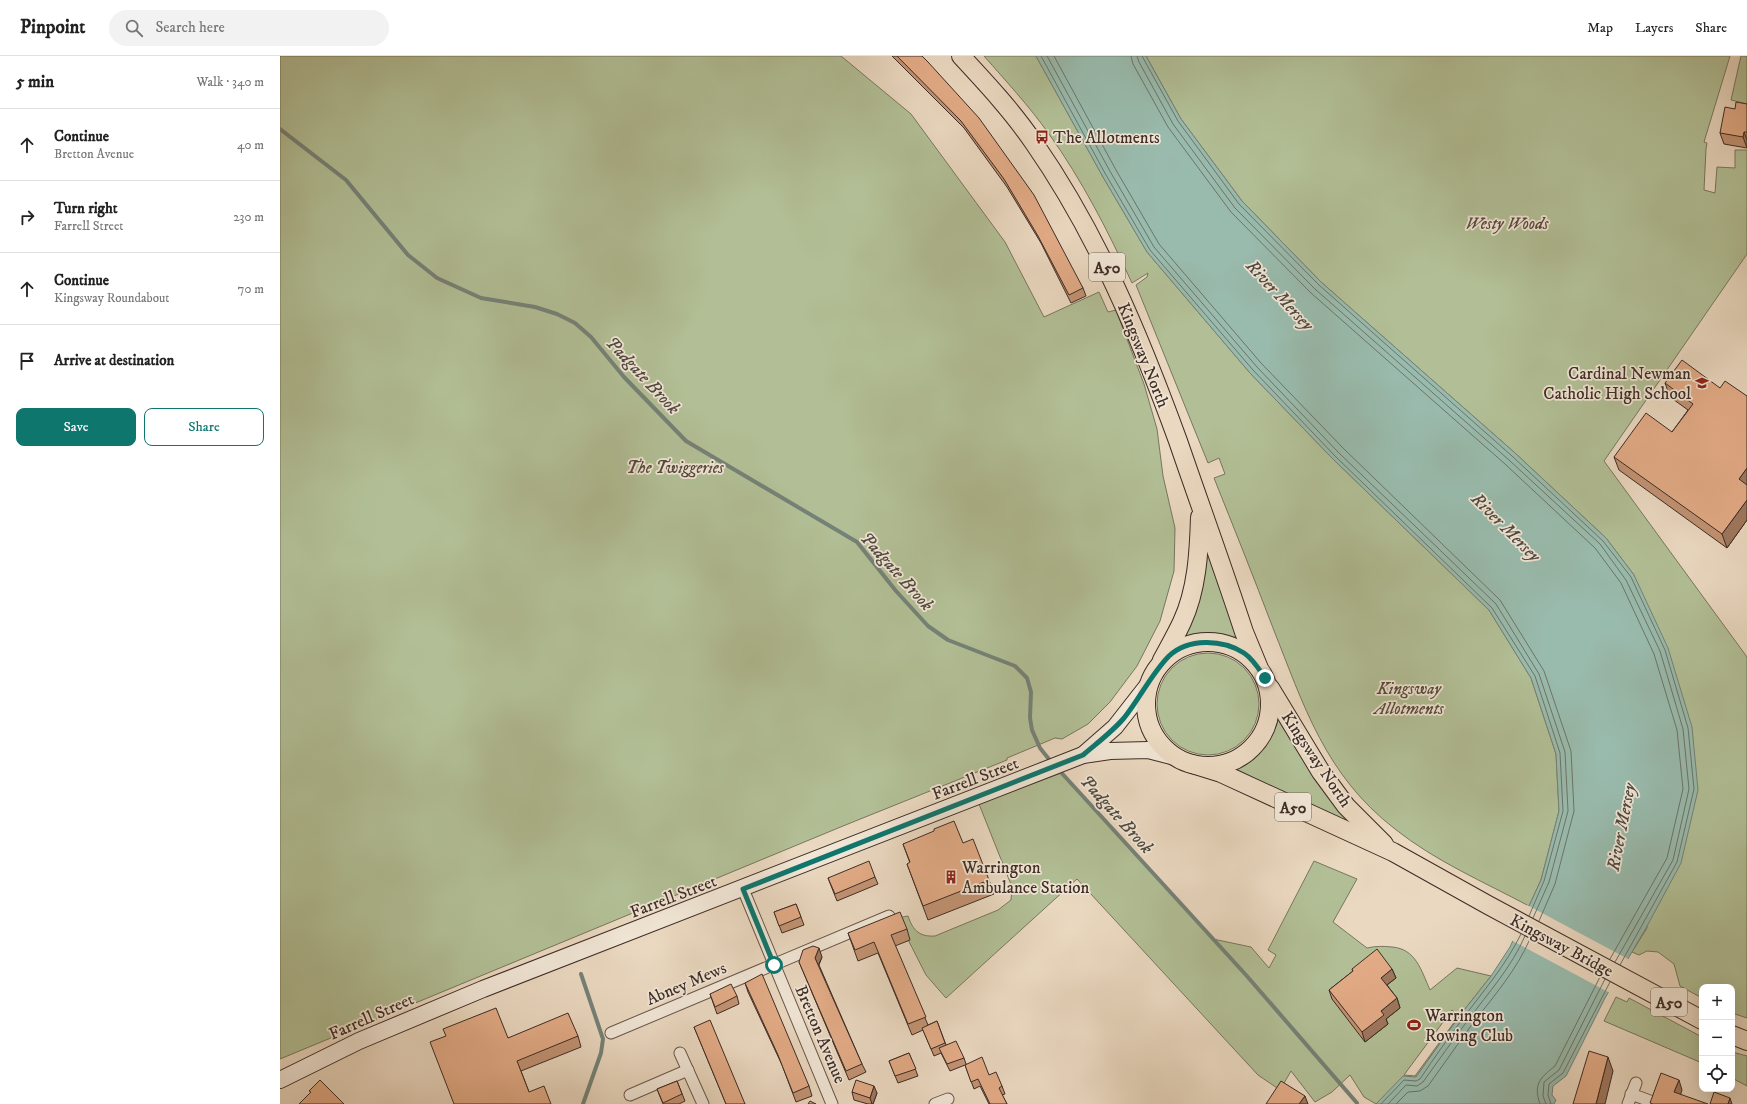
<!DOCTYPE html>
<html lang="en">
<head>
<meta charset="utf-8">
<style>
	:root { --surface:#fff; --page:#f2f2f2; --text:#222; --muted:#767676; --line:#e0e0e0; --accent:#0f766e }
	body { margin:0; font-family:"IM FELL DW Pica",serif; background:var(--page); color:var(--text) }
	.controls { position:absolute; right:12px; bottom:12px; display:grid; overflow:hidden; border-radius:8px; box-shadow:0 4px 16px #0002 }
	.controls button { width:36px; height:36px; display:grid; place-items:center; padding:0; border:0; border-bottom:1px solid var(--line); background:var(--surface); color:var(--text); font:20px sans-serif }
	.stop { position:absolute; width:12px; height:12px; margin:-9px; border:3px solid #0f766e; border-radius:50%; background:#fff }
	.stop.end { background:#0f766e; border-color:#fff; box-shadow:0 1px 4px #0008 }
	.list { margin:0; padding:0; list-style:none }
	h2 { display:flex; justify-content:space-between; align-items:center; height:52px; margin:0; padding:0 16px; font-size:17px }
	h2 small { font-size:13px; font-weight:400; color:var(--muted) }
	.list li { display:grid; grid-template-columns:26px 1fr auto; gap:12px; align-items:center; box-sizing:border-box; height:72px; padding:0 16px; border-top:1px solid var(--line) }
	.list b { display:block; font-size:15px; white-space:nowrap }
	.list p { margin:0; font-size:13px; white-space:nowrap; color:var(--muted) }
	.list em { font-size:13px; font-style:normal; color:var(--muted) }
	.actions { display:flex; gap:8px; padding:12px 16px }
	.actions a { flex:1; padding:9px 0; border:1px solid var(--accent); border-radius:8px; text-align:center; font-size:14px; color:var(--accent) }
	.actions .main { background:var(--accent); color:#fff }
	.icon { flex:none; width:22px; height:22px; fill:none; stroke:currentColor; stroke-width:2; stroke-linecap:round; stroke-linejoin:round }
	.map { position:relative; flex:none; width:1467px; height:1048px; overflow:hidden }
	header { display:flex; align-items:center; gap:24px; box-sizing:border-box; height:56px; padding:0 20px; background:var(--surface); border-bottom:1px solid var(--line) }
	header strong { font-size:19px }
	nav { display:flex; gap:22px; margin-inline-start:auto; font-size:14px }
	.search { width:280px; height:36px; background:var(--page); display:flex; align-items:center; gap:10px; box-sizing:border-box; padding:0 14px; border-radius:22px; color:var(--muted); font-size:15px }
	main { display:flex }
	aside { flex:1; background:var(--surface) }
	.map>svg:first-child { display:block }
</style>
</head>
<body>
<header>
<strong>Pinpoint</strong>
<div class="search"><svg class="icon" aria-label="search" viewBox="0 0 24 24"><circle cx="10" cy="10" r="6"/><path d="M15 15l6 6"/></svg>Search here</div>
<nav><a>Map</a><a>Layers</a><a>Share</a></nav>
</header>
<main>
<aside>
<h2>5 min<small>Walk · 340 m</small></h2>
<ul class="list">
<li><svg class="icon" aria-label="ahead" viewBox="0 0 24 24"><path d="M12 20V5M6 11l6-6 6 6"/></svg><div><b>Continue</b><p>Bretton Avenue</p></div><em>40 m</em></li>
<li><svg class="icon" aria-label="right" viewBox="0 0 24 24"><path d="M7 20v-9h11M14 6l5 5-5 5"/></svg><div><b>Turn right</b><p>Farrell Street</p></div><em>230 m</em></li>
<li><svg class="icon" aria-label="ahead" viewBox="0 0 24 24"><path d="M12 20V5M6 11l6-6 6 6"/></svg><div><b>Continue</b><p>Kingsway Roundabout</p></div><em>70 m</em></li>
<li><svg class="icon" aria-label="arrive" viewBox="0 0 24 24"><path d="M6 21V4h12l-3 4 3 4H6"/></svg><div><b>Arrive at destination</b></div></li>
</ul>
<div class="actions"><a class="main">Save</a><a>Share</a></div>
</aside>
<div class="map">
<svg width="1467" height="1048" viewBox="0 0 1467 1048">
	<rect width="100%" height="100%" fill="#ead8c0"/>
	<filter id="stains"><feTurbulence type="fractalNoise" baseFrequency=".005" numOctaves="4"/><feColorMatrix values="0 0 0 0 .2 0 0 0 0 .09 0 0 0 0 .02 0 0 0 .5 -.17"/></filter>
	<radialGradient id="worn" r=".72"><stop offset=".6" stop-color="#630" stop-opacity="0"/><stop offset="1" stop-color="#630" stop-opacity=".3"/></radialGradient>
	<g fill="#b2bf96" stroke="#78765e" fill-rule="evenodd">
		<polygon points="0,0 561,0 631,58 725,186 764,261 819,236 828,256 836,254 864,328 877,373 883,420 895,472 894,515 880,565 857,610 830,646 808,668 782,683 775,682 727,702 727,704 563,770 0,1003"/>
		<path d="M704,0H756L823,121L867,196L970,317L1052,402L1209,554L1251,622L1276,698L1279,755L1261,824L1249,850C1204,826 1155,805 1115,773C1045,719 1024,650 993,572C974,522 954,472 934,422L945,418L939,402L928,407L856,229L867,221L868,217L852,227C828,175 802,124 769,78C749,50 726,25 704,0Z"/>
		<polygon points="866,0 1450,0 1424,86 1427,87 1426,93 1424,134 1435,137 1437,111 1455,112 1455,94 1467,94 1467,198 1324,405 1467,601 1467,962 1452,957 1452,931 1422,931 1422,942 1400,930 1394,908 1378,896 1367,895 1359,899 1352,896 1367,872 1354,519 1326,482 1235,397 1041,226 962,145 901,63"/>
		<polygon points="1461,0 1467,0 1467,48 1451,44"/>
		<polygon points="923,470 959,582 939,578 903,580"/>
		<circle cx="928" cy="648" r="51"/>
		<path d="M998,658L1077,772L954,712C981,697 990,688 998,658Z"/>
		<path d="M781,717L933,883L971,891L989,912L996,899L988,894L1034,805L1077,823L1053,866L1087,892C1096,890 1103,890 1112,891C1136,893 1141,914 1150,934L1177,912L1211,920L1181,958L1136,1021L1096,1048L1084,1041L1070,1019L1052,1036L1035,1046L1011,1015L1000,1034L978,1019L797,823L666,942L646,919L617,862L628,860C633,875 640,881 655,880L718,854L731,844L732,831L699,748ZM1172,954L1178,961L1135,1020L1124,1019Z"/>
		<polygon points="1336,941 1347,946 1349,942 1422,981 1422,1007 1324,965"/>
		<polygon points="1452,996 1467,1000 1467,1030 1452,1022"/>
	</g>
	<polygon fill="#99bbad" stroke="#758277" points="756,0 866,0 901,63 962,145 1041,226 1235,397 1326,482 1354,519 1388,592 1412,671 1418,734 1401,807 1366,872 1325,942 1286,1020 1273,1030 1272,1039 1276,1044 1274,1048 1096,1048 1123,1020 1136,1021 1181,958 1211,920 1230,891 1261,824 1279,755 1276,698 1251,622 1209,554 1052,402 970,317 867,196 823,121"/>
	<polygon fill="#ead8c0" points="1247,849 1350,904 1330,937 1231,884"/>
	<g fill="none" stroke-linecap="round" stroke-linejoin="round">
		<g stroke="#6c746a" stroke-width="1">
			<polyline points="761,0 826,119 870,194 973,314 1055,400 1212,552 1255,620 1280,697 1283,755 1264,825 1249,860"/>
			<polyline points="767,0 831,117 874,191 977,311 1058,396 1216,548 1259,618 1285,696 1288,755 1269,826 1253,862"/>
			<polyline points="774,0 836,114 879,188 981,307 1063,392 1220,544 1264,615 1291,695 1294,755 1275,828 1259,865"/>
			<polyline points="851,0 853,8 888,71 951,156 1031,237 1225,408 1315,492 1341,527 1374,598 1397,674 1403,733 1387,802 1330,903"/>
			<polyline points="857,0 859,6 893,68 955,152 1035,233 1229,404 1320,488 1346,524 1380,595 1403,673 1409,733 1393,804 1335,906"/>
			<polyline points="862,0 898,65 959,148 1039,229 1232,400 1323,485 1351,521 1385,594 1408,672 1414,733 1397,806 1340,909"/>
			<path d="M1101,1048L1124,1024L1136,1025L1140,1023C1154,1002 1169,981 1184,961C1204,934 1226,909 1241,878"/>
			<path d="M1108,1048L1126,1029L1137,1030L1143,1026C1158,1005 1173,984 1188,964C1209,936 1231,912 1245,880"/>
			<path d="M1116,1048L1128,1036L1140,1035L1148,1030C1163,1009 1178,988 1193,967C1214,940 1236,915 1250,883"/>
			<path d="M1260,1048C1253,1028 1260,1022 1275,1010L1320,921"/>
			<polyline points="1266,1048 1263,1040 1264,1026 1279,1014 1325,923"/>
			<polyline points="1271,1048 1268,1039 1269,1028 1283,1017 1330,926"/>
		</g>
		<g stroke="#758277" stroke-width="4">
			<polyline points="0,73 66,124 128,199 157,222 201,242 255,251 277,258 295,267 311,281 344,321 406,385 577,486 616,535 648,570 668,584 735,610 747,622 751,636 750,662 752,674 760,692 772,707"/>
			<polyline points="778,713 966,919 1077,1047"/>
			<polyline points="301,918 323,983 321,997 303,1048"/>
		</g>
		<g stroke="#69574c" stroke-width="13">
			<g id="street">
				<polyline points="463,833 552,1048"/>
				<polyline points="331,977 609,860"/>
				<polyline points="400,997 423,1048"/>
				<polyline points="1351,1038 1370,1045"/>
				<polyline points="350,1039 408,1014"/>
				<polyline points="655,1048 668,1043"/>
				<polyline points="1348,1048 1356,1027"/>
			</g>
		</g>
		<g stroke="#3e2c26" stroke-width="18">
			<g id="secondary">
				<polyline points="803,699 835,671 871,625"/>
				<polyline points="0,1024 79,985 203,933 803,699 830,695 868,694 899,702"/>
			</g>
		</g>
		<g stroke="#3e2c26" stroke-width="20">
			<g id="primary">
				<path d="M681,0C707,28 733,56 754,87C818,179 860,281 898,385C920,449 943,512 964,576L978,610"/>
				<circle cx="928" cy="648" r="62"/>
				<path d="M882,604C889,591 896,579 902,566C917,534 919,496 920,461"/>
				<polyline points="990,632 1041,716 1066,750 1104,788"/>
				<polyline points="912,708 941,717 1113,796 1208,849 1422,964"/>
				<polyline points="1452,979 1467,985"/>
			</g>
		</g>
		<use href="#street" stroke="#f1e6d6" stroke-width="11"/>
		<use href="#secondary" stroke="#f1e6d6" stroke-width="16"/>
		<use href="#primary" stroke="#ead8c0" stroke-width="18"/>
	</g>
	<g fill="#c29373" stroke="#3e2c26">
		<polygon points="612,0 642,0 803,232 806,240 791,247 761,187 727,131 684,72"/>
		<polygon points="1467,48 1467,92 1444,88 1440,77 1455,53"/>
		<polygon points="1385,327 1440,332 1467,340 1467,464 1447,492 1339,414 1334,401 1392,376 1408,354 1390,341"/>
		<polygon points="683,787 709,824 714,838 648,864 627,808 630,807 623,788"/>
		<polygon points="595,821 598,828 557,845 548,822"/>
		<polygon points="516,848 524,869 502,877 494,856"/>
		<polygon points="627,873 630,884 615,890 648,969 657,965 666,989 684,1002 686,1008 709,1019 722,1030 725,1038 722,1039 727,1048 709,1048 700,1030 694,1033 685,1009 670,1015 661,997 654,1000 643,974 632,979 598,897 578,905 568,877"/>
		<polygon points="542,901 539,909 582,1008 586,1016 569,1024 519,906"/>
		<polygon points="1072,913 1112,913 1116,922 1107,929 1117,942 1120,952 1106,963 1108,968 1085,986 1052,943 1049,934 1073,915"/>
		<polygon points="465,927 529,1030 532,1040 516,1046 502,1009 468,936"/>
		<polygon points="430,938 457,940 459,948 437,958"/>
		<polygon points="414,971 465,1048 446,1048"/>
		<polygon points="298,980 301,991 241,1015 249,1036 174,1048 228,982"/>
		<polygon points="629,997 638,1020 618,1027 609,1005"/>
		<polygon points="397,1025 405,1045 399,1048 383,1048 377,1033"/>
		<polygon points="572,1036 597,1037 593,1048 588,1048 574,1044"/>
	</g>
	<g fill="#9e785e" stroke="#3e2c26">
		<polygon points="1464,76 1467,84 1467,92 1463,81"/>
		<polygon points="1467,412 1467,432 1459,423"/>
		<polygon points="1467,444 1467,464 1447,492 1442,478"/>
		<polygon points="539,892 542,901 538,910 535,902"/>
		<polygon points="1112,913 1116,922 1104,931 1101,922"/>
		<polygon points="1117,942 1120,952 1106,963 1108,968 1085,986 1082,976 1101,955"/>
		<polygon points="1328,1001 1333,1015 1325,1048 1316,1048"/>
		<polygon points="1399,1024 1402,1034 1398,1047 1394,1036"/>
		<polygon points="594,1030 597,1037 593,1048 592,1048 590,1042"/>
		<polygon points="1025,1040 1028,1048 1019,1048"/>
		<polygon points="1450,1042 1452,1048 1448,1048"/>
	</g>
	<g fill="#e2ab86" stroke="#3e2c26">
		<polygon points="617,0 642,0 648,6 699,62 754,139 803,232 789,239 758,180 724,123 681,65"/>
		<polygon points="1456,46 1467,48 1467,76 1464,76 1463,81 1440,77 1445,51 1455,53"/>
		<polygon points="1402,304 1440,332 1445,325 1467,340 1467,412 1459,423 1467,429 1467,444 1442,478 1334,401 1366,357 1392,376 1413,348 1385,327"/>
		<polygon points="674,765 683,787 693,783 709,824 643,850 627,808 630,806 623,788 654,775 654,773"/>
		<polygon points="589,805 595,821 555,838 548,822"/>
		<polygon points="516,848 521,861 499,870 494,856"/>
		<polygon points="620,856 627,873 611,879 646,961 628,968 594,886 575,894 568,877"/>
		<polygon points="533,890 539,892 535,902 582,1008 566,1015 519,906 523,894"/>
		<polygon points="1097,893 1112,913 1101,922 1117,942 1101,955 1104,959 1082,976 1049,934 1073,915 1072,913"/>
		<polygon points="482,918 529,1030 513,1037 498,999 465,927"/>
		<polygon points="451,928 457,940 435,951 430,938"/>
		<polygon points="216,952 228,982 288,957 298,980 237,1005 249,1036 264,1030 271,1048 174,1048 150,986 166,980 163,973"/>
		<polygon points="430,964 465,1048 446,1048 414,971"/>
		<polygon points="657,965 665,987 651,993 642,972"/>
		<polygon points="676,985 684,1002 667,1008 659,992"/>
		<polygon points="1309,995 1328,1001 1316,1048 1293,1048"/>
		<polygon points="629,997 636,1013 615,1020 609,1005"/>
		<polygon points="702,1001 709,1019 716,1016 722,1030 719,1032 727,1048 710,1048 698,1023 691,1026 685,1009"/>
		<polygon points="1381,1017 1399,1024 1394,1036 1428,1048 1373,1048 1370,1047"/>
		<polygon points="40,1024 64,1048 19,1048 31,1036 29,1035"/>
		<polygon points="576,1024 594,1030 590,1042 572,1036"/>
		<polygon points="397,1025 402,1038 383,1047 377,1033"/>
		<polygon points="1001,1025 1025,1040 1019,1048 986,1048"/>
		<polygon points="1434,1036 1450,1042 1448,1048 1430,1048"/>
		<polygon points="530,1045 536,1048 528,1048"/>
	</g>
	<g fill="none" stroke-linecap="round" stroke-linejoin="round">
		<path stroke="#0f766e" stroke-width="5" d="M494,909L463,833L803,699C817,687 832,676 844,662C860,642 872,617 889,600C908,582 942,583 964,597C973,603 979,613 985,622"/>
	</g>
	<defs>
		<g id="bus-bare" transform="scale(1.08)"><path d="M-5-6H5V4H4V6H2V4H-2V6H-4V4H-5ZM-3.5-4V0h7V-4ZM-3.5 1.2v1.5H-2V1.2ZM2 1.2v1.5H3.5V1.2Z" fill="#8f2418" stroke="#f1e6d6" stroke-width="2.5" paint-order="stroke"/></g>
		<g id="school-bare" transform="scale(1.08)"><path d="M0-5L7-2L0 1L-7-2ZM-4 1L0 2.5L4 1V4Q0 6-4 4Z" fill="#8f2418" stroke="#f1e6d6" stroke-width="2.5" paint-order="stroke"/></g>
		<g id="building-bare" transform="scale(1.08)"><path d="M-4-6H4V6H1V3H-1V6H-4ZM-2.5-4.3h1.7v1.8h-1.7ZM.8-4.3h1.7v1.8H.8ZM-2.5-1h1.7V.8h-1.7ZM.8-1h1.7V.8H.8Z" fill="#8f2418" stroke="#f1e6d6" stroke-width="2.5" paint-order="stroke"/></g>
		<g id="stadium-bare" transform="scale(1.08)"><path d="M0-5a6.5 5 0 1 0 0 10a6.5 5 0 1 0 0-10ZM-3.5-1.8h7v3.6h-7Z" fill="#8f2418" stroke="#f1e6d6" stroke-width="2.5" paint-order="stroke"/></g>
	</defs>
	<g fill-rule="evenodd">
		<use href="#bus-bare" x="762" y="81"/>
		<use href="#school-bare" x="1422" y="327"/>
		<use href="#building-bare" x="671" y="821"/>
		<use href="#stadium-bare" x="1134" y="969"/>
	</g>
	<g text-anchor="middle" stroke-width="3.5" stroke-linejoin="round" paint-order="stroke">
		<g fill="#f1e6d6" stroke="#74645b" stroke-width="1">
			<rect x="809" y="197" width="36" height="28" rx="3"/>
			<rect x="995" y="737" width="36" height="28" rx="3"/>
			<rect x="1371" y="932" width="36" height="28" rx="3"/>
		</g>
		<g font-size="16" font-weight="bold" fill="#3e2c26">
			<text x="827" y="217">A50</text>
			<text x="1013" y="757">A50</text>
			<text x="1389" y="952">A50</text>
		</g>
		<g font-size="17" fill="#3e2c26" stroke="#f1e6d6" text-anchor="start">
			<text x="773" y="87">The Allotments</text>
			<text x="1411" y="323" text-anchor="end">Cardinal Newman<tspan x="1411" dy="20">Catholic High School</tspan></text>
			<text x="682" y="817">Warrington<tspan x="682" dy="20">Ambulance Station</tspan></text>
			<text x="1145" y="965">Warrington<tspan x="1145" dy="20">Rowing Club</tspan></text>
		</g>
		<g font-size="17" font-style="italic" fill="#55493c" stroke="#f1e6d6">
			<text x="1227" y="173">Westy Woods</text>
			<text x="395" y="417">The Twiggeries</text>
			<text x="1129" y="638">Kingsway<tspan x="1129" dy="20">Allotments</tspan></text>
		</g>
		<g font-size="17" fill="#3e2c26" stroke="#f1e6d6">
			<text transform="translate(864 299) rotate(68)" y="6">Kingsway North</text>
			<text transform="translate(1037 703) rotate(56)" y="6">Kingsway North</text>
			<text transform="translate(695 722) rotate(-21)" y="6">Farrell Street</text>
			<text transform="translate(393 840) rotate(-21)" y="6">Farrell Street</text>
			<text transform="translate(1282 889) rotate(28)" y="6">Kingsway Bridge</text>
			<text transform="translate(406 927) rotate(-23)" y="6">Abney Mews</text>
			<text transform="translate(91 960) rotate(-24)" y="6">Farrell Street</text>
			<text transform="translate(541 978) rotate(67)" y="6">Bretton Avenue</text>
		</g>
		<g font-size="18" font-style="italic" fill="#504941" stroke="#f1e6d6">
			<text transform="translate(1000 239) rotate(47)" y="6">River Mersey</text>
			<text transform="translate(363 319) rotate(47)" y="6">Padgate Brook</text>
			<text transform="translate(1226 471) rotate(45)" y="6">River Mersey</text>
			<text transform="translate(617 515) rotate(48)" y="6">Padgate Brook</text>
			<text transform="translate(837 758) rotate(48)" y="6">Padgate Brook</text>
			<text transform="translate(1341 771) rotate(-79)" y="6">River Mersey</text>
		</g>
	</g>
	<rect width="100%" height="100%" filter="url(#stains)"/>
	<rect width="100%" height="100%" fill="url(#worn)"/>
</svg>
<div class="controls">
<button>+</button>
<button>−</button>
<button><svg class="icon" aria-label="locate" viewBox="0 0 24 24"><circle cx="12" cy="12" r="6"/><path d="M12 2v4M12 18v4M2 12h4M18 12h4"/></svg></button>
</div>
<div class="stop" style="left:494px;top:909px"></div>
<div class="stop end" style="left:985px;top:622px"></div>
</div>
</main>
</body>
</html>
